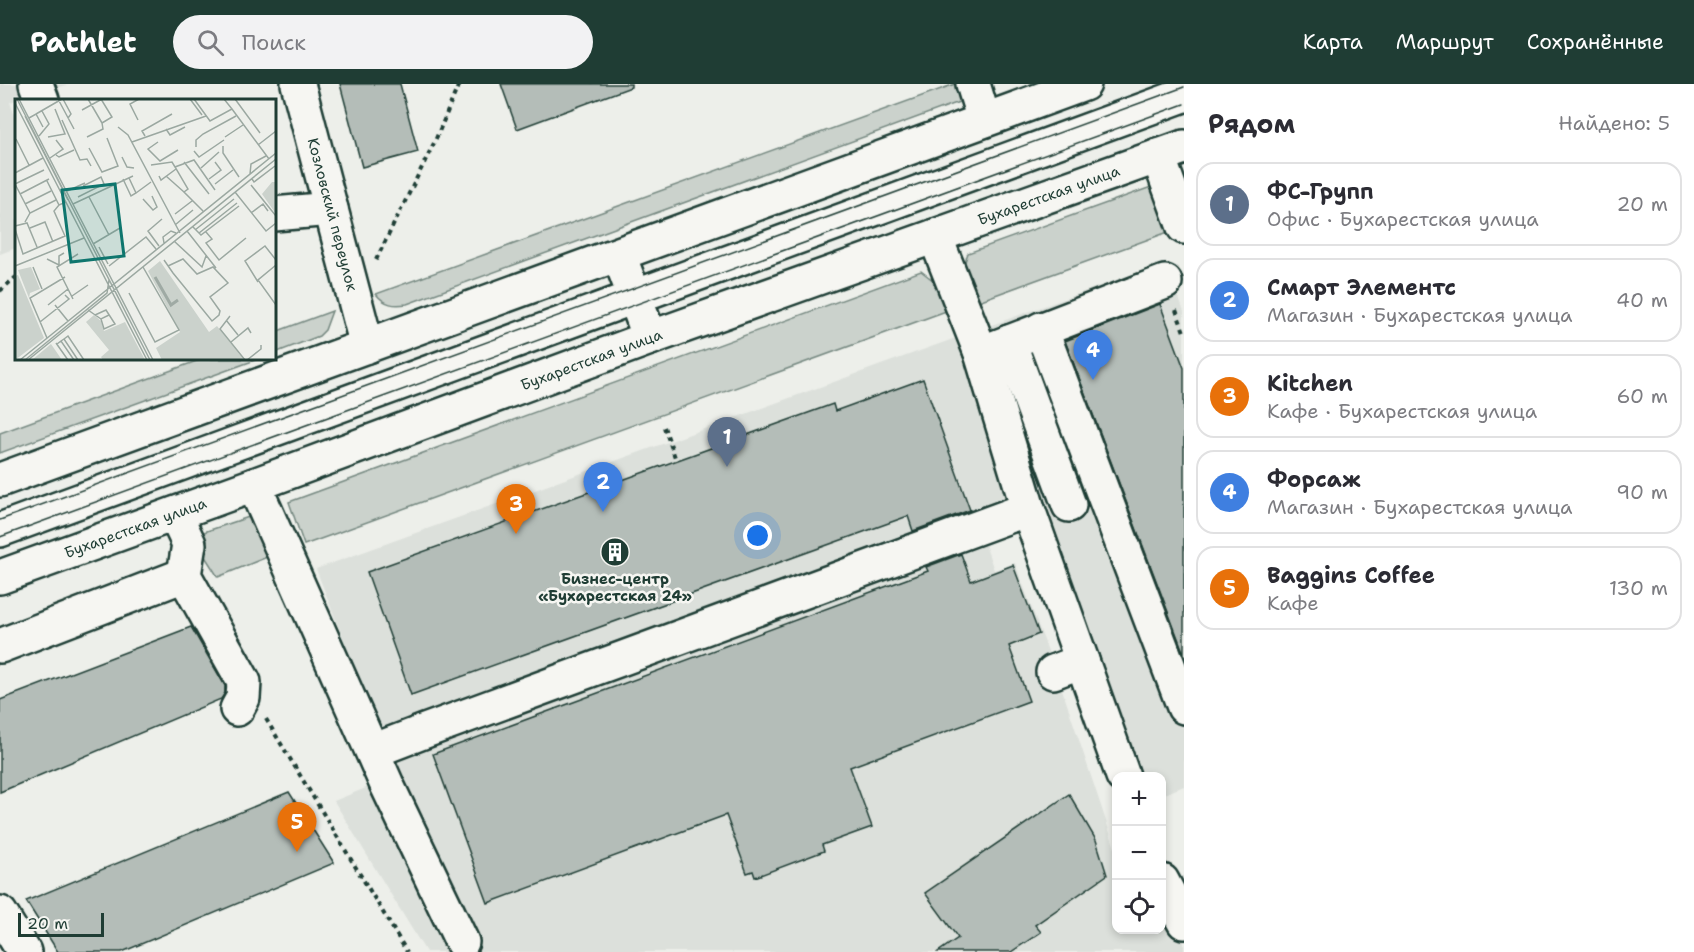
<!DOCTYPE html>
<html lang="ru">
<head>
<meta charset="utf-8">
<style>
	:root { --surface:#fff; --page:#f2f2f3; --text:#2b2b33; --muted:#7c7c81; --line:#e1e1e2; --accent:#1f3d34 }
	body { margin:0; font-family:"Shantell Sans",sans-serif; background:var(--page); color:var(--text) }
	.controls { position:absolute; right:18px; bottom:18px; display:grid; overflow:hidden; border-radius:12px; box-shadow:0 3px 9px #0003 }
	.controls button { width:54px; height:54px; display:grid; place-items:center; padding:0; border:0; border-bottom:2px solid var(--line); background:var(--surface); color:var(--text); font:30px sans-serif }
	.scale { position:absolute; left:18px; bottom:15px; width:86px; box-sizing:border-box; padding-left:6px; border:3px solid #1f3d34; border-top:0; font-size:16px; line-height:21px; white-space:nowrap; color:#1f3d34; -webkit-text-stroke:4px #f6f6f2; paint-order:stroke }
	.you { position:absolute; left:758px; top:452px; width:21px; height:21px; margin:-15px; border:4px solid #fff; border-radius:50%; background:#1a73e8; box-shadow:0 0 0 9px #1a73e833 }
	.badge { display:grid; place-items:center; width:39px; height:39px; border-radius:50%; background:var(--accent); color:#fff; font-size:20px; font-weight:700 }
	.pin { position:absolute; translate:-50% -50px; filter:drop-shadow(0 2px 3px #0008) }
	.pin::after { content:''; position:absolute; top:32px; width:21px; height:18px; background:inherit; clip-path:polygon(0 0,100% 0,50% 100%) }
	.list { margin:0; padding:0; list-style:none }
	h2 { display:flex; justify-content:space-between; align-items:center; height:78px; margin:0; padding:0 24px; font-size:26px }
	h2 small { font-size:20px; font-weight:400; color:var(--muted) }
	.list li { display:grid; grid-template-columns:39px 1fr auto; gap:18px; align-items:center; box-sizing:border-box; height:84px; margin:0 12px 12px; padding:0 12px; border:2px solid var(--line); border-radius:18px }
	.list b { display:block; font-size:22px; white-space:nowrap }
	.list p { margin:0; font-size:20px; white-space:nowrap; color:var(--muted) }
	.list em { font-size:20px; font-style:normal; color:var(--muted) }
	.icon { flex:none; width:33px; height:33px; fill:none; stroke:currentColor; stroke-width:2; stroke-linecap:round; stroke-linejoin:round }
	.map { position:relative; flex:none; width:1184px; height:868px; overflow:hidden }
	header { display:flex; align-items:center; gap:36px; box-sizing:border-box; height:84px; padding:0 30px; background:var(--accent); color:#fff }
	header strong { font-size:28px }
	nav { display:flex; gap:33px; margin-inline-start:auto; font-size:21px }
	.search { width:420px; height:54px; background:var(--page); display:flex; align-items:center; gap:15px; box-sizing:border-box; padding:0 21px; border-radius:33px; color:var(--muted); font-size:22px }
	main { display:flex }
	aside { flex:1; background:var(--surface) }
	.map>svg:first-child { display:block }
</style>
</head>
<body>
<header>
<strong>Pathlet</strong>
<div class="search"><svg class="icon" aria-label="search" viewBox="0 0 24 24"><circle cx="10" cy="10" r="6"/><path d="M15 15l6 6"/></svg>Поиск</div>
<nav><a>Карта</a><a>Маршрут</a><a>Сохранённые</a></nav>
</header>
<main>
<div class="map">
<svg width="1184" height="868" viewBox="0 0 1184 868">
	<rect width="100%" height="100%" fill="#edefea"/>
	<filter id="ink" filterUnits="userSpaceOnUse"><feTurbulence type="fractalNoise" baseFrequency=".0167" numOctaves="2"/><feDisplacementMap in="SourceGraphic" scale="12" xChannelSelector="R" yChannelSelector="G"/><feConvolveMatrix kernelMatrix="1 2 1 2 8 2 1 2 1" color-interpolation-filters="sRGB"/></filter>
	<g filter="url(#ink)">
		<g fill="#dce0db">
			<polygon points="0,0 70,0 10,18 16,36 16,164 0,170"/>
			<polygon points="1166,178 1184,228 1184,702 1162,711 1162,692 1134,692 1031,410 379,647 316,485"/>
			<polygon points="975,432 994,486 1015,479 1061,602 1116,767 1116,846 1162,846 1162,800 1184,792 1184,868 426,868 334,717 395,692 379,648"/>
		</g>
		<g fill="#cbd2cc" stroke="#758880" stroke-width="1.5">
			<path d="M955,0H959L962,17L407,220C394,222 385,221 376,210Z"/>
			<polygon points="1154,102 1171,147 973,219 961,189 968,169"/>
			<polygon points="921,187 934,197 946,227 304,461 289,418"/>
			<polygon points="332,227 325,246 319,252 275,269 275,248"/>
			<polygon points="202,275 258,275 0,369 0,349"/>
			<polygon points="249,433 267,473 218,493 192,452"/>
		</g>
		<g fill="#b4bdb8" stroke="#1f3d34" stroke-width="1.5">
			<polygon points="340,0 400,0 418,68 362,83"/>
			<polygon points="501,0 631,0 631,3 517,45"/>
			<polygon points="1160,220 1184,284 1184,570 1065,257"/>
			<polygon points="923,295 970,426 913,447 908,432 411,611 367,488 833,320 835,327"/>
			<polygon points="961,470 971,497 1013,481 1039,550 1009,562 1029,617 850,683 872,743 822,761 824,767 755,793 753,787 747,789 726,731 488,819 433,670 928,487 926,483"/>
			<polygon points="191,543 225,602 225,609 221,615 0,708 0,616"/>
			<polygon points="289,708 334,779 122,868 58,868 26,817"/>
			<polygon points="1069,710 1096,756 1107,791 1035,841 1041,848 1011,868 938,868 958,854 925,809"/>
		</g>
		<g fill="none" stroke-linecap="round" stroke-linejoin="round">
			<g stroke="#1f3d34" stroke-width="38">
				<g id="minor">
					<polyline points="36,0 42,16"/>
					<path id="s1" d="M298,0L367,262"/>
					<polyline points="973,0 984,36"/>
					<polyline points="1158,72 1184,143"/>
					<polyline points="274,130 331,125"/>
					<polyline points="935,152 981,269 1028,425 1123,692"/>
					<polyline points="1041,245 1184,623"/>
					<polyline points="1009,258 1069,421"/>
					<polyline points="981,269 1165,198"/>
					<polyline points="254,401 387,701 462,858"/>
					<polyline points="175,430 189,460 184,491 244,598 243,614 237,625"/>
					<polyline points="0,446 1184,11"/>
					<polyline points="0,562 184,491"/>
					<polyline points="1053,588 1082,577"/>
					<polyline points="373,667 425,647 1028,425"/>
					<polyline points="1162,797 1184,838"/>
					<polyline points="0,829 24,868"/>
				</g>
			</g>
			<g stroke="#1f3d34" stroke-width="38">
				<g id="major">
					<polyline points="619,171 650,254"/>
					<polyline points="0,396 1084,0"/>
					<path id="s2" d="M0,493L254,401L650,254L1184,63"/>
				</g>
			</g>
			<g stroke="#1f3d34" stroke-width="4" stroke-dasharray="4.5 4.5" stroke-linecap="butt">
				<polyline points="376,176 435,57 459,0"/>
				<polyline points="0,207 16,193"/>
				<polyline points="1176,226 1184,248"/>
				<polyline points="664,343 676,376"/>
				<polyline points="266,635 407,868"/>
			</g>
			<use href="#minor" stroke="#f6f6f2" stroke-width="33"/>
			<use href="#major" stroke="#f6f6f2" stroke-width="33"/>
			<g stroke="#1f3d34" stroke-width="1.5">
				<polyline points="0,436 1184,3"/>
				<polyline points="0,453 1184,20"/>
			</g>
		</g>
	</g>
	<defs>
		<g id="building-disc" transform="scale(1.5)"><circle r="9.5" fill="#1f3d34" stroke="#f6f6f2"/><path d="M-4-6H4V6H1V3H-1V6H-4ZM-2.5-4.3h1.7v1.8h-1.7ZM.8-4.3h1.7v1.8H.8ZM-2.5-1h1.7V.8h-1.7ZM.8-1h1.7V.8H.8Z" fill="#fff"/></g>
	</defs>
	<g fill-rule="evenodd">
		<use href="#building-disc" x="615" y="468"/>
	</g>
	<g text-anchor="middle" stroke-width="5" stroke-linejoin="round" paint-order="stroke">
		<g font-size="15" fill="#1f3d34" stroke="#f6f6f2">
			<text dy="5" stroke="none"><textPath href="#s2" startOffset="1116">Бухарестская улица</textPath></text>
			<text dy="5" stroke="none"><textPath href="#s1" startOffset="135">Козловский переулок</textPath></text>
			<text dy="5" stroke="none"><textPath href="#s2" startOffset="630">Бухарестская улица</textPath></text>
			<text dy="5" stroke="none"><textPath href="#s2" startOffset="144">Бухарестская улица</textPath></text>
		</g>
		<g font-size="15" font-weight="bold" fill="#1f3d34" stroke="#f6f6f2">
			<text x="615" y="500">Бизнес-центр<tspan x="615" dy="17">«Бухарестская 24»</tspan></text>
		</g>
	</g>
	<g transform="translate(15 15)">
		<rect width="261" height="261" fill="#edefea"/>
		<path d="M257,83H261V115L247,95ZM145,162L194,233L202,227L229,261H147L141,249L165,233L133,172ZM16,168L25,190L15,194L14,199L3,171ZM3,176L29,239L0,261V177ZM79,216L86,222L89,232L110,223L130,261H88L86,258L94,251L71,223ZM36,245L47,261H17Z" fill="#cbd2cc"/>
		<path fill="none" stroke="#9faaa4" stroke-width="3" d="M140,178L156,206L163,201"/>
		<path fill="none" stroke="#9ba8a1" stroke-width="1.5" d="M2,0L135,261M4,0L138,261M43,0L59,30M48,0L56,15L53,19M73,0L87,24M175,0L187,16M179,0L195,22L217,10L209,0M220,0L245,34M0,4L132,261M217,10L254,60M67,11L87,0M21,15L47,0M10,17L53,101M14,19L21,15L28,28M47,21L65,61L72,60L76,67M123,21L115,5L124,0M103,28L113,36L165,134M151,30L155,36L170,28M24,37L34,25L27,12M130,37L127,32L157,15M33,38L50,35L40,10M72,38L88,30L87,24L97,18L86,0M210,38L228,26M1,40L14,66M117,43L191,17M143,43L133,50L145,62L163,51M243,46L261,32M208,47V54L224,78M181,48V41L188,35L221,17M74,49L87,73L103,67L92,39M179,52L184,58L209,41M41,56L44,58L59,51M107,58L112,68L119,69M35,59L48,50L41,41M169,63L194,95M136,66L157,63L160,68M186,69L204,53M0,74L28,59M235,75L236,65L251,57M144,77L146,81L161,70M151,77L169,93M108,80L116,97L121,94L114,79M194,80L206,71L200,63M237,80L239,83L260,67M32,82L44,106L51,103M0,85L15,114M0,85L29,71M200,85L218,71M236,86L261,117M52,92L70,84M220,93L251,132L261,124M121,94L136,83M5,95L34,80M63,98L89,85L86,78L68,87M74,98L94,136M128,100L138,111L142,108L137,97M10,105L36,92M58,105L118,77M188,112L169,93L173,90L160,68L179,61L200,91M236,114L248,105L253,112M160,115L177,102M10,123L15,114L41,101M160,126L178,111M0,127L12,124L22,148M178,128L184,134L222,104M15,129L30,123L38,143M0,130L8,155L50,137L39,112L44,106M180,131L219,100M172,132L201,169M191,133L197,140L191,144L204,161L231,139M184,134L186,136L224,107M159,142L187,168L191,157M149,144L148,138L156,132L161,134M78,145L105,129M144,147L133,132L147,120M84,148L93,165M32,160L44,166V157L49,154M149,161L158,174L197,222L204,216L205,212L195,198L213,184L198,168L182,175L168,160L153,167M261,166L243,181L261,206M0,167L69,139M94,167L131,138L141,150M18,168L27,190M243,183L230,162L250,147L261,161M99,190L113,218M114,194L140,243L164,231L128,168M57,197L73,186M58,200L42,168L63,155M33,206L53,190M40,206L53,222M73,211L86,220L94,216M80,216L91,211L100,225L89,230L86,220M215,217L205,230L230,261M211,221L223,236M25,223L54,200L50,196M32,239L15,199L50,178M49,240L53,237L69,261M46,242L49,240L63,261M216,243L233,229L236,234M41,244L53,261M42,245L46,242L59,261M5,261L261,54M10,261L92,194L94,181M13,261L261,60M232,261L246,250V246"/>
		<path fill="#0f766e" fill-opacity="0.15" stroke="#0f766e" stroke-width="3" d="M100,85L109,157L56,163L47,91Z"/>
		<rect width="261" height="261" fill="none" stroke="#1f3d34" stroke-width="3"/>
	</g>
</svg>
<div class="controls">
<button>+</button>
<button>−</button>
<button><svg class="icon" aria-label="locate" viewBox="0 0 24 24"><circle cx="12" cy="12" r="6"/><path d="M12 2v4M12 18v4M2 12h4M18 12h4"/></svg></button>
</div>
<div class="scale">20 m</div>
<div class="you"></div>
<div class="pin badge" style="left:727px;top:383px;background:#5c6f8a">1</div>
<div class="pin badge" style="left:603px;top:428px;background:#3f7fe0">2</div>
<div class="pin badge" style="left:516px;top:450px;background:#e8710a">3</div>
<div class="pin badge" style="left:1093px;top:296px;background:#3f7fe0">4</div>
<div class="pin badge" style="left:297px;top:768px;background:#e8710a">5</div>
</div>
<aside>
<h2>Рядом<small>Найдено: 5</small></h2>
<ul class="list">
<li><span class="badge" style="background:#5c6f8a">1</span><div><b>ФС-Групп</b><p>Офис · Бухарестская улица</p></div><em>20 m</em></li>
<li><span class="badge" style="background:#3f7fe0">2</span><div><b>Смарт Элементс</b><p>Магазин · Бухарестская улица</p></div><em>40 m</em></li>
<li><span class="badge" style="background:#e8710a">3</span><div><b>Kitchen</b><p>Кафе · Бухарестская улица</p></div><em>60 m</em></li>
<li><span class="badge" style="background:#3f7fe0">4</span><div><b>Форсаж</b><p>Магазин · Бухарестская улица</p></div><em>90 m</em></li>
<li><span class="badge" style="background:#e8710a">5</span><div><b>Baggins Coffee</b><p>Кафе</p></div><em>130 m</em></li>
</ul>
</aside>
</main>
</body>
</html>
